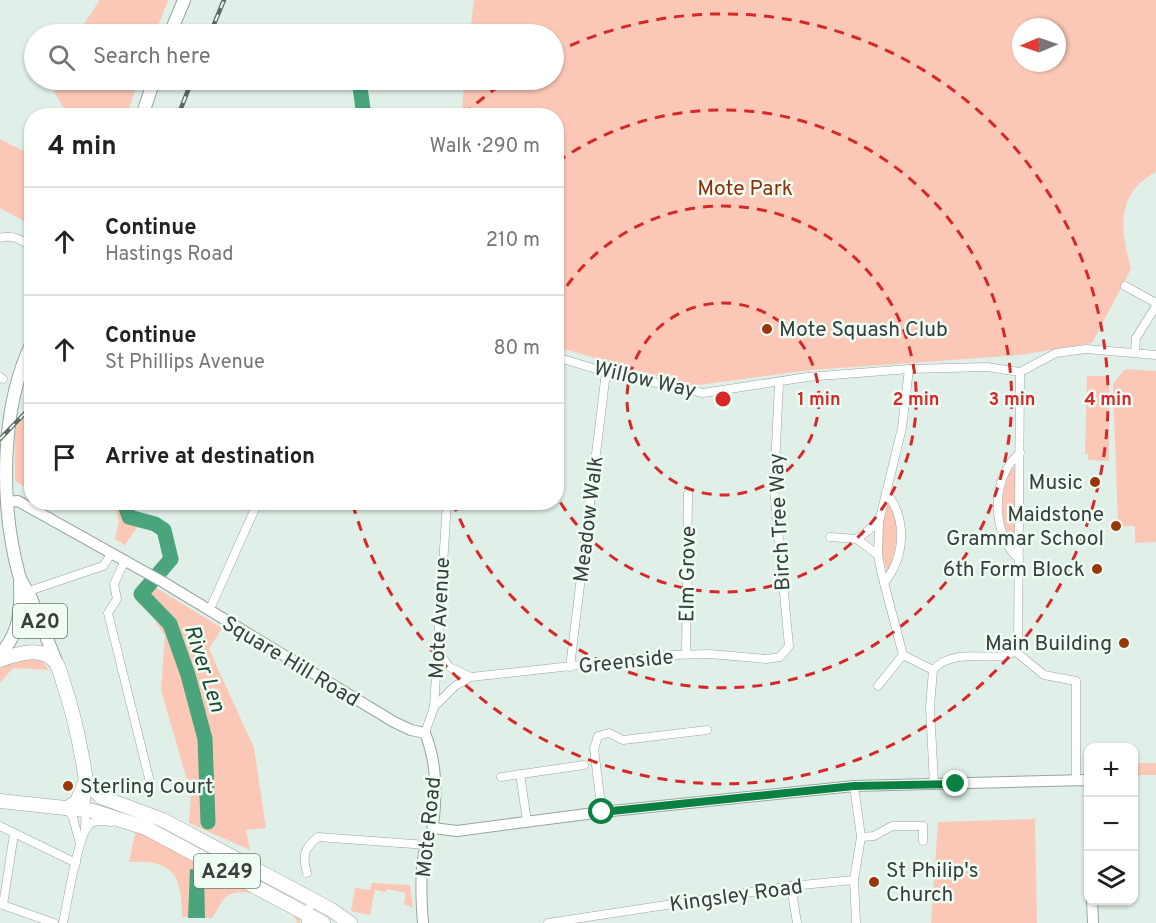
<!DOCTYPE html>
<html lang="en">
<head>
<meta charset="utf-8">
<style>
	:root { --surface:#fff; --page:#f6f6f6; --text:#222; --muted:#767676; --line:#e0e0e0 }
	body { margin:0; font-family:Overpass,sans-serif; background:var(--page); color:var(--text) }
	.controls { position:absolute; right:18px; bottom:18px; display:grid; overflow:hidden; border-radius:12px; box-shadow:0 2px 4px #0004 }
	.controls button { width:54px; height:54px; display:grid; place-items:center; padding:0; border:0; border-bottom:2px solid var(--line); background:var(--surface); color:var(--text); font:30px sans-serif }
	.compass { position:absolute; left:1012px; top:18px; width:54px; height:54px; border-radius:50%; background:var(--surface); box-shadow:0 2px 4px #0004; rotate:268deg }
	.stop { position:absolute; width:18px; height:18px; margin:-14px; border:4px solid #0b8043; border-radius:50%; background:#fff }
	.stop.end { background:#0b8043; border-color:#fff; box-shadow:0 2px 6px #0008 }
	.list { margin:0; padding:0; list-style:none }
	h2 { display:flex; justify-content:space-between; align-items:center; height:78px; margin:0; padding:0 24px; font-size:26px }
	h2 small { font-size:20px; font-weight:400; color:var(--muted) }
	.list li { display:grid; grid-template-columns:39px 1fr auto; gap:18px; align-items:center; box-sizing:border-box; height:108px; padding:0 24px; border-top:2px solid var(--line) }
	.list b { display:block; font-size:22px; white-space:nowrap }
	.list p { margin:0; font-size:20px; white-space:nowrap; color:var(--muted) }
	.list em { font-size:20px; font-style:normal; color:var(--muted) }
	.icon { flex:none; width:33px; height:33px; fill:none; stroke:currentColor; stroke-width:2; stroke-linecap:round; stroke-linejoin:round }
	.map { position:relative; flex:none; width:1156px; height:923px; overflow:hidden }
	.search { position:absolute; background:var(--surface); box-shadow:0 2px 4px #0004; left:24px; top:24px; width:540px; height:66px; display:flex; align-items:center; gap:15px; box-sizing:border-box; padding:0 21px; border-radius:33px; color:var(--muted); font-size:22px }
	.panel { position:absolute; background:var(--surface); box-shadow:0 2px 4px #0004; left:24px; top:108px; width:540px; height:402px; border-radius:24px }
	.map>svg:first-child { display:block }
</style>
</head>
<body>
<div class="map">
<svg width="1156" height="923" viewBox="0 0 1156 923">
	<rect width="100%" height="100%" fill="#e0efe7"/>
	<g fill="#fbc8b7" fill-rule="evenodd">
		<polygon points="100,0 168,0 155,34 77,34"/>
		<path d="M474,0H1156V172C1114,194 1121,231 1131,269L1092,343L1020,355L811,370L691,386L557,347L556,116H461L465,80H554V34H470ZM1021,27H1057V63H1021Z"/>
		<polygon points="47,80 139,80 126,116 68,115"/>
		<polygon points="0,139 31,155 31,225 0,208"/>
		<polygon points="1125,369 1156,371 1156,542 1135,543 1135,526 1118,526 1113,384"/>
		<polygon points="1087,376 1109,376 1109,461 1088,460 1088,454 1085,454"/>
		<polygon points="31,410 31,491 15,481 15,428"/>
		<path d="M1015,467V546L1012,548C1000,520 999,497 1011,468Z"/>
		<polygon points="114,503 122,503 125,517 140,523 125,545 115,539 119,522"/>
		<path d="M889,504C902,522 896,553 888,572C880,559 879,516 889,504Z"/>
		<polygon points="148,583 222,628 209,649 254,748 266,828 246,830 250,850 189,823 191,794 161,690 165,636 150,613 138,603 133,594"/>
		<polygon points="32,658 42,661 49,670 13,668 0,683 0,669 4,665"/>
		<rect x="1134" y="763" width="22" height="12"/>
		<polygon points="1035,819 1037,923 931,923 938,822"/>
		<path d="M136,830L290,907L299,916L300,923H297C294,903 246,885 229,895C221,899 217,911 212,918L182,917C182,876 174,859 129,862Z"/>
		<polygon points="372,883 410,885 413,908 404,904 406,893 387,889 386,892 375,890 370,915 351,911 355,888 370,890"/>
	</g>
	<polygon fill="#4aa57c" points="190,869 204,872 205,918 188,918"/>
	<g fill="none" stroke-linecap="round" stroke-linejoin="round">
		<g stroke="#4aa57c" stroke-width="15">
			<polyline points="359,80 364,116"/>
			<polyline points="124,502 129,517 155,524 164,530 171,559 141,594 170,624 188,675 205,739 208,822"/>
		</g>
		<g stroke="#98a59e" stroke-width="9">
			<g id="minor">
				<path d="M0,238C13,234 21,240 32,247"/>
				<polyline points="1125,286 1156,303"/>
				<polyline points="1135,353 1136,338 1156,306"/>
				<polyline points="556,357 606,372 703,393 807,377 909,369 987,367 1020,372"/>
				<polyline points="909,369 902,428 879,522 878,555 881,571 903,655 933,670"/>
				<polyline points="1020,372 1056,353 1086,349 1156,355"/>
				<polyline points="0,377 3,379"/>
				<polyline points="830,537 857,539 878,555"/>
				<polyline points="857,539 879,522"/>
				<path d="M1019,559C991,534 990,477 1020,453"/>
				<polyline points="125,560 114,584 117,599 108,613 150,782"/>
				<path d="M884,583C905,557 908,520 886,492"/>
				<polyline points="35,589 103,566 112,553"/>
				<polyline points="209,611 258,502"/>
				<polyline points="437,649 449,667 471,677"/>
				<polyline points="1015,651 1044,675 1076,681 1076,781"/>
				<polyline points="686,654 688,494"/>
				<polyline points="570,667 606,372"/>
				<polyline points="878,686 903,655"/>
				<polyline points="434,707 455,686 471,677 671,655 710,654 766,659 780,657 789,646 774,488 779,383"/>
				<polyline points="425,733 434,707 447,502"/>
				<polyline points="520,774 527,821"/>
				<polyline points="501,777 584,765"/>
				<path d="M934,784L930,707L933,670C956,643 1005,668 1018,648L1020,372"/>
				<polyline points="854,786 861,837 854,880 856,923"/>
				<polyline points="67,808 73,818 79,840"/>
				<polyline points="602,812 594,749 598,736 609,733 623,740 707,730"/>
				<polyline points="0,826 76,863"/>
				<polyline points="85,828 87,786"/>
				<polyline points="861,837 874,836 892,826 923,826 923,841"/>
				<path d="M307,873C302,856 304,848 318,837L427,845"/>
				<polyline points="791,886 797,923"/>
				<polyline points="0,904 54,923"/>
				<polyline points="3,905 14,834"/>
				<path d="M63,923C67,905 78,833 90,824C96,819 105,821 112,822"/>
				<polyline points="306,923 306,912 314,901"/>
				<polyline points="548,923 791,886 854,880"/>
			</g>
		</g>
		<g stroke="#98a59e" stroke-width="12">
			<g id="tertiary">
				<path d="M6,502L18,501L163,582L394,722L411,730L425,733C437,763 437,794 433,826C432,835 426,843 424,853C420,876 421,899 423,923"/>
				<polyline points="433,828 457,831 602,812 854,786 1086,780 1088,783"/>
				<polyline points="1092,900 1093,923"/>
			</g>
		</g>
		<g stroke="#98a59e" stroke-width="14">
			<g id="primary">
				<polyline points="170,34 184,0"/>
				<polyline points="142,116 154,80"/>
				<path d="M32,343C0,408 0,505 19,575C21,583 27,589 30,596C39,618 48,641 57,664"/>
				<path d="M0,655C20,632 21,611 20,582"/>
			</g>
		</g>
		<g stroke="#98a59e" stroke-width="15">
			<g id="trunk">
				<path d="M0,660C16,654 43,645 56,663C60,669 62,679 64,685C75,717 81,748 86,780"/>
				<polyline points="86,780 101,797 163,820 330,909 350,923"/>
				<polyline points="0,801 93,811 146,828 323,923"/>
				<polyline points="67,808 77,802 86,780"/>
			</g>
		</g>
		<use href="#minor" stroke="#fff" stroke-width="8"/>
		<use href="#tertiary" stroke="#fff" stroke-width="10"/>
		<use href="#primary" stroke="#fff" stroke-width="12"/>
		<use href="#trunk" stroke="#fff" stroke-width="14"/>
		<g stroke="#5f6763" stroke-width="4.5">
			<g id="rail">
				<polyline points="210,34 224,0"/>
				<polyline points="178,116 192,80"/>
				<polyline points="0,439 32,406"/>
			</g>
		</g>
		<use href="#rail" stroke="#eefcf4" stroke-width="2" stroke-dasharray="7" stroke-linecap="butt"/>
	</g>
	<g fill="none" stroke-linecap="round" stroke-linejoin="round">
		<polyline stroke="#0b8043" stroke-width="8" points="602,812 854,786 956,784"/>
	</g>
	<g fill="none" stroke="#d62828" stroke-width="3" stroke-dasharray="10 8">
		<circle cx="723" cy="399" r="96"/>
		<path d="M557 301A193 193 0 1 1 557 497"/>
		<path d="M557 162A289 289 0 1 1 453 503"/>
		<path d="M463 115A385 385 0 0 1 508 80M554 53A385 385 0 1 1 353 505"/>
	</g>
	<g fill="#9b360a" stroke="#eefcf4" stroke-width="2">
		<circle cx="767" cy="329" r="6"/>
		<circle cx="1095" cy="482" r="6"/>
		<circle cx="1116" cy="526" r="6"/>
		<circle cx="1097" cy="569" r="6"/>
		<circle cx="1124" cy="643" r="6"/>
		<circle cx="68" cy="786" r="6"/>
		<circle cx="874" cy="882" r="6"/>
	</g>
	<g text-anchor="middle" stroke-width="5" stroke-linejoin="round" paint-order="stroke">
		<g fill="#eefcf4" stroke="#6f7772" stroke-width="1.5">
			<rect x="13" y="604" width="54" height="34" rx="4.5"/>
			<rect x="194" y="854" width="66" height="34" rx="4.5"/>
		</g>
		<g font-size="20" font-weight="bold" fill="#383e3a">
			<text x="40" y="628">A20</text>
			<text x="227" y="878">A249</text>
		</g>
		<g font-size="21" fill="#8e2f04" stroke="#eefcf4">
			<text x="745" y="195">Mote Park</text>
		</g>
		<g font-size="21" fill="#383e3a" stroke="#eefcf4" text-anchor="end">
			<text x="779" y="336" text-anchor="start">Mote Squash Club</text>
			<text x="1083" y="489">Music</text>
			<text x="1104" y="521">Maidstone<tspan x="1104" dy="24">Grammar School</tspan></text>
			<text x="1085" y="576">6th Form Block</text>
			<text x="1112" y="650">Main Building</text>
			<text x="80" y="793" text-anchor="start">Sterling Court</text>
			<text x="886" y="877" text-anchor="start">St Philip's<tspan x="886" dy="24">Church</tspan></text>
		</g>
		<g font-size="21" fill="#383e3a" stroke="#eefcf4">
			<text transform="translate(645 379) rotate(13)" y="7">Willow Way</text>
			<text transform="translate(588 519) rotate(-83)" y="7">Meadow Walk</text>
			<text transform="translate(779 522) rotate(-93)" y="7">Birch Tree Way</text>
			<text transform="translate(687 574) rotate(-89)" y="7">Elm Grove</text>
			<text transform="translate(439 618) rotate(-87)" y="7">Mote Avenue</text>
			<text transform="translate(291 661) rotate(31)" y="7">Square Hill Road</text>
			<text transform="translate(626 661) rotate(-6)" y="7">Greenside</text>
			<text transform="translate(428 827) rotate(-84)" y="7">Mote Road</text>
			<text transform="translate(736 895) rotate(-8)" y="7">Kingsley Road</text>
		</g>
		<g font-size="22" font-style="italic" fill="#1e4533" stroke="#eefcf4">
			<text transform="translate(206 668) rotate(72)" y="8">River Len</text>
		</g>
	</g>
	<circle cx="723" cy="399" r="9" fill="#d62828" stroke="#eefcf4" stroke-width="3"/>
	<g font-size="18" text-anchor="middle" font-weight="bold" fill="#d62828" stroke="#eefcf4" stroke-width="5" stroke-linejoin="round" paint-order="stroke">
		<text x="819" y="405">1 min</text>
		<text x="916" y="405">2 min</text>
		<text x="1012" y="405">3 min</text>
		<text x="1108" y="405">4 min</text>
	</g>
</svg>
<div class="controls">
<button>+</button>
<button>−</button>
<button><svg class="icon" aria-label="layers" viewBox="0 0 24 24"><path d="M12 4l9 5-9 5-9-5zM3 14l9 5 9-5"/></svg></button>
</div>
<svg class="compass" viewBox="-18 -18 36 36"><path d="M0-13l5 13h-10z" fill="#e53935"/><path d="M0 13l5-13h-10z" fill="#767676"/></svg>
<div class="stop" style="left:602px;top:812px"></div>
<div class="stop end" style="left:956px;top:784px"></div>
<div class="search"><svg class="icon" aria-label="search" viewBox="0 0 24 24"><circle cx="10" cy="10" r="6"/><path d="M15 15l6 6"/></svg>Search here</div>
<section class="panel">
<h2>4 min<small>Walk · 290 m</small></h2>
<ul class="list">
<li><svg class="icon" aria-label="ahead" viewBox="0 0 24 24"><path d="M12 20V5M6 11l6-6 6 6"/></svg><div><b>Continue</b><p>Hastings Road</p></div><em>210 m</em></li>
<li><svg class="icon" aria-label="ahead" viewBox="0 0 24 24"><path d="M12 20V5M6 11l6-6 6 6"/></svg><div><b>Continue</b><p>St Phillips Avenue</p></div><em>80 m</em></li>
<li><svg class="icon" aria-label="arrive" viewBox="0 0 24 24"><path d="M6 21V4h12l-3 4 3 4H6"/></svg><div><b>Arrive at destination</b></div></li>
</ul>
</section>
</div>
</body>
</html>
